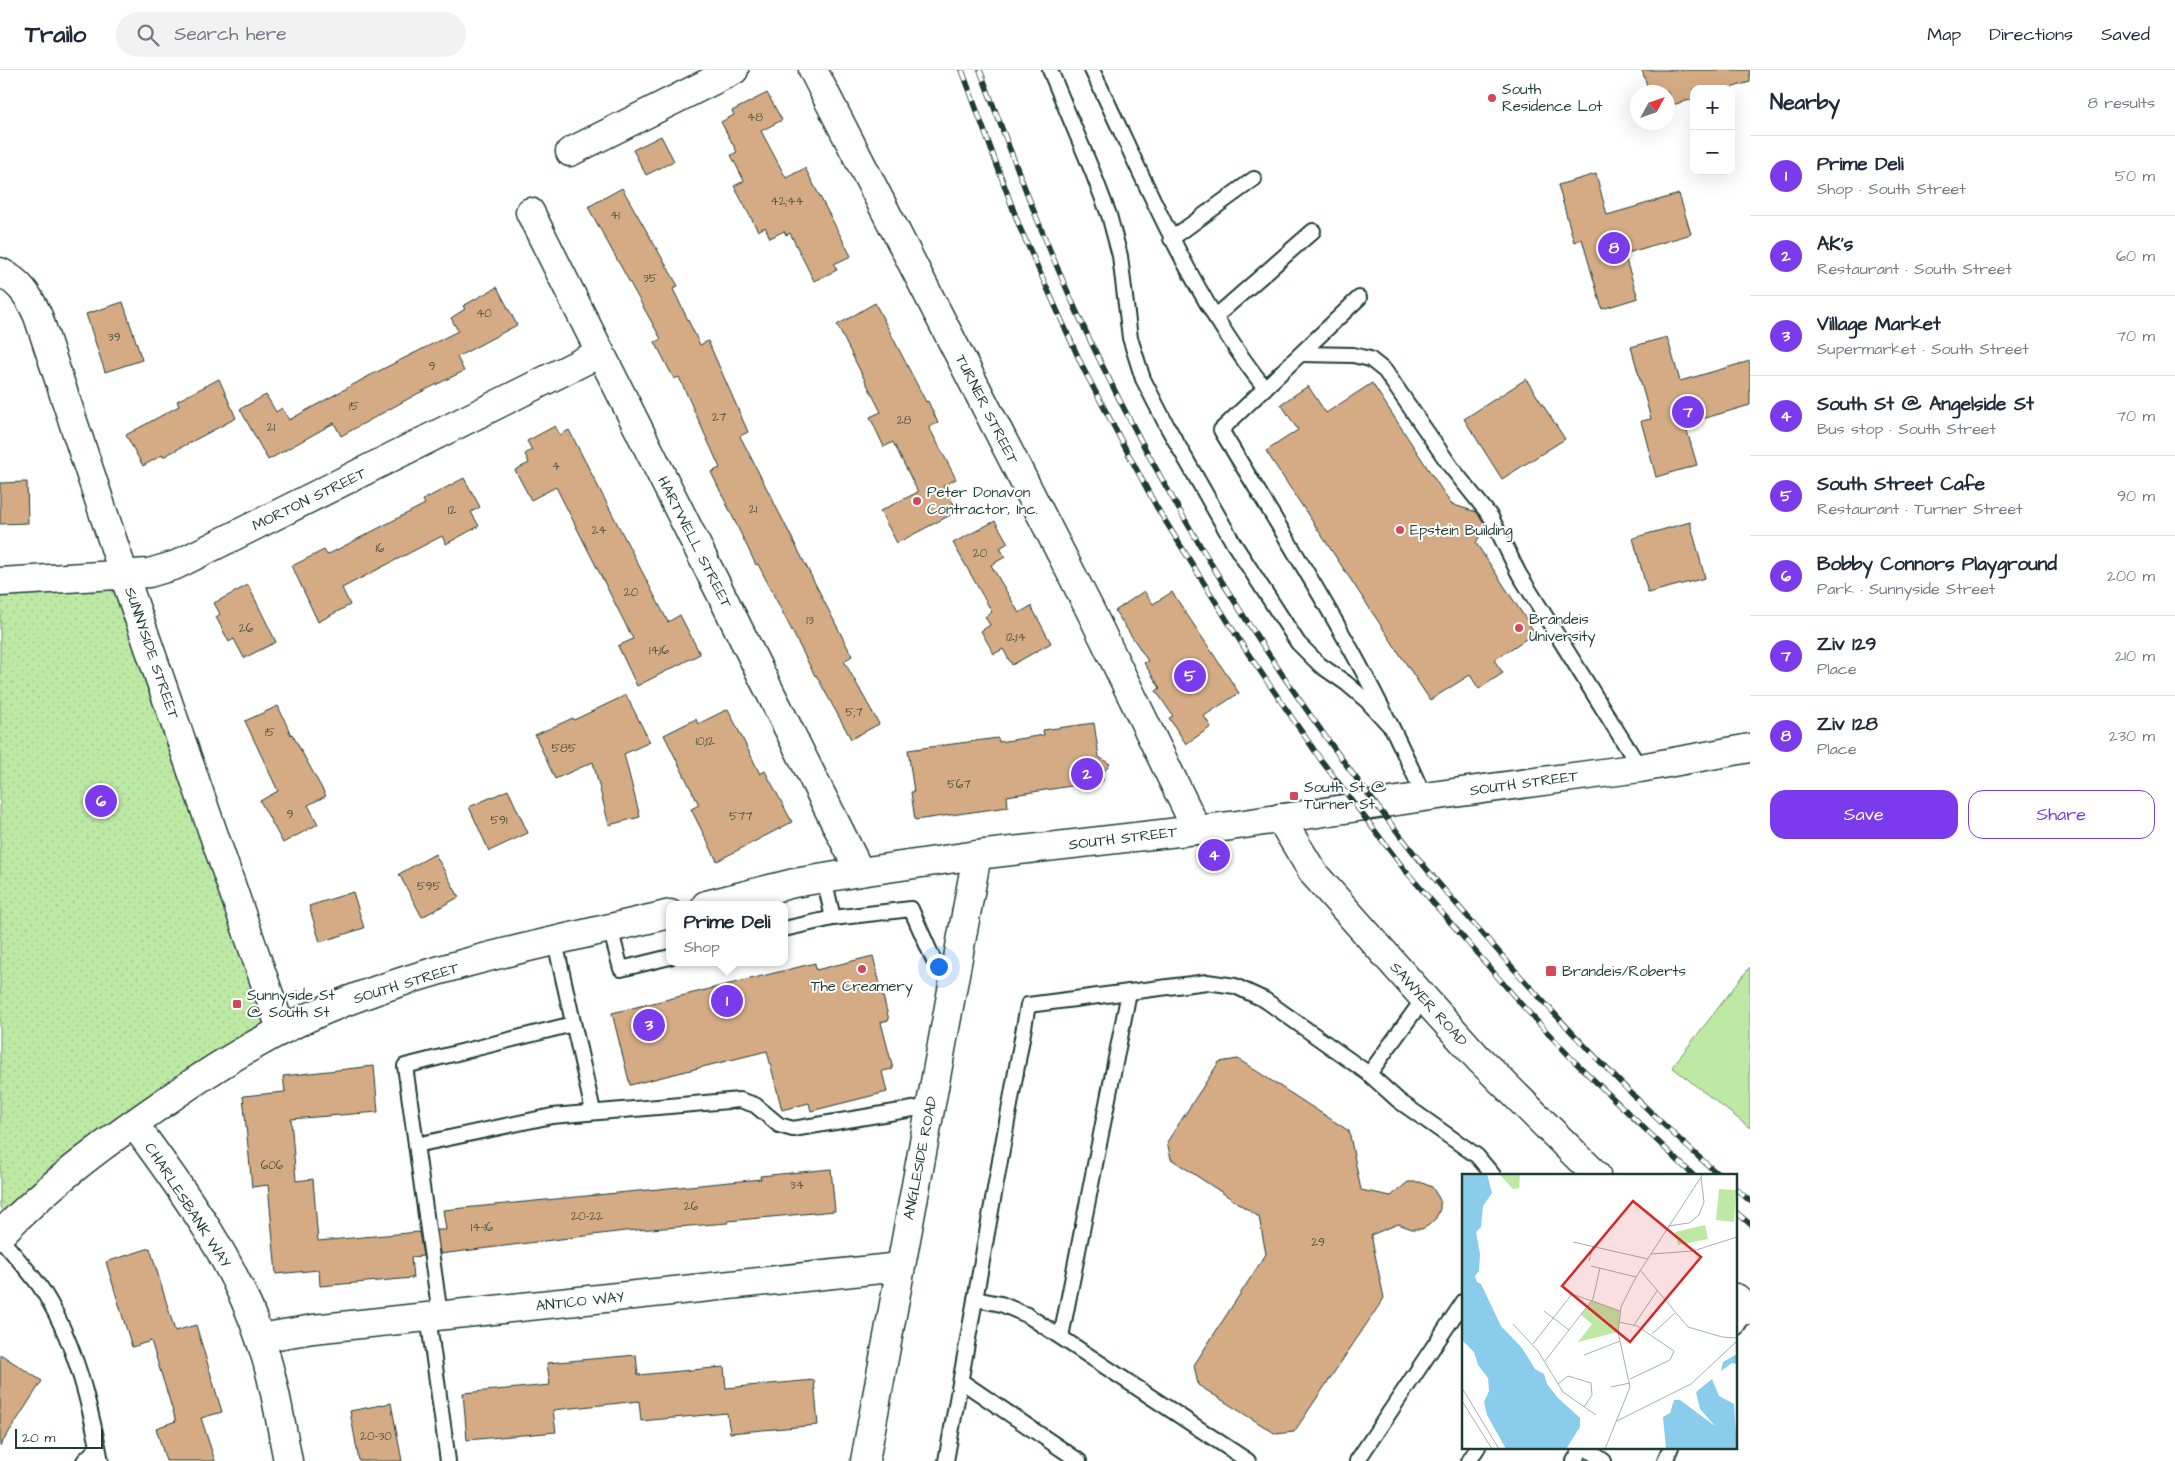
<!DOCTYPE html>
<html lang="en">
<head>
<meta charset="utf-8">
<style>
	:root { --surface:#fff; --page:#f2f2f3; --text:#1f2937; --muted:#747a83; --line:#e0e1e3; --accent:#7c3aed }
	body { margin:0; font-family:"Architects Daughter",sans-serif; background:var(--page); color:var(--text) }
	.controls { position:absolute; right:15px; top:15px; display:grid; overflow:hidden; border-radius:10px; box-shadow:0 5px 20px #0002 }
	.controls button { width:45px; height:45px; display:grid; place-items:center; padding:0; border:0; border-bottom:1px solid var(--line); background:var(--surface); color:var(--text); font:25px sans-serif }
	.compass { position:absolute; left:1630px; top:15px; width:45px; height:45px; border-radius:50%; background:var(--surface); box-shadow:0 5px 20px #0002; rotate:50deg }
	.scale { position:absolute; left:15px; bottom:12px; width:88px; box-sizing:border-box; padding-left:5px; border:2px solid #1f3d34; border-top:0; font-size:14px; line-height:18px; white-space:nowrap; color:#1f3d34; -webkit-text-stroke:4px #fff; paint-order:stroke }
	.you { position:absolute; left:938px; top:896px; width:18px; height:18px; margin:-12px; border:4px solid #fff; border-radius:50%; background:#1a73e8; box-shadow:0 0 0 8px #1a73e833 }
	.badge { display:grid; place-items:center; width:32px; height:32px; border-radius:50%; background:var(--accent); color:#fff; font-size:16px; font-weight:700 }
	.pin { position:absolute; translate:-50% -50%; border:2px solid #fff; box-shadow:0 1px 5px #0006 }
	.popup { position:absolute; left:666px; top:831px; width:122px; height:65px; box-sizing:border-box; display:grid; place-content:center; border-radius:10px; background:var(--surface); filter:drop-shadow(0 1px 4px #0005); font-size:16px; white-space:nowrap; color:var(--muted) }
	.popup b { font-size:19px; color:var(--text) }
	.popup::after { content:''; position:absolute; left:50%; top:100%; margin-left:-10px; border:10px solid transparent; border-top-color:var(--surface) }
	.list { margin:0; padding:0; list-style:none }
	h2 { display:flex; justify-content:space-between; align-items:center; height:65px; margin:0; padding:0 20px; font-size:21px }
	h2 small { font-size:16px; font-weight:400; color:var(--muted) }
	.list li { display:grid; grid-template-columns:32px 1fr auto; gap:15px; align-items:center; box-sizing:border-box; height:80px; padding:0 20px; border-top:1px solid var(--line) }
	.list b { display:block; font-size:19px; white-space:nowrap }
	.list p { margin:0; font-size:16px; white-space:nowrap; color:var(--muted) }
	.list em { font-size:16px; font-style:normal; color:var(--muted) }
	.actions { display:flex; gap:10px; padding:15px 20px }
	.actions a { flex:1; padding:11px 0; border:1px solid var(--accent); border-radius:15px; text-align:center; font-size:18px; color:var(--accent) }
	.actions .main { background:var(--accent); color:#fff }
	.icon { flex:none; width:28px; height:28px; fill:none; stroke:currentColor; stroke-width:2; stroke-linecap:round; stroke-linejoin:round }
	.map { position:relative; flex:none; width:1750px; height:1391px; overflow:hidden }
	header { display:flex; align-items:center; gap:30px; box-sizing:border-box; height:70px; padding:0 25px; background:var(--surface); border-bottom:1px solid var(--line) }
	header strong { font-size:24px }
	nav { display:flex; gap:28px; margin-inline-start:auto; font-size:18px }
	.search { width:350px; height:45px; background:var(--page); display:flex; align-items:center; gap:12px; box-sizing:border-box; padding:0 18px; border-radius:28px; color:var(--muted); font-size:19px }
	main { display:flex }
	aside { flex:1; background:var(--surface) }
	.map>svg:first-child { display:block }
</style>
</head>
<body>
<header>
<strong>Trailo</strong>
<div class="search"><svg class="icon" aria-label="search" viewBox="0 0 24 24"><circle cx="10" cy="10" r="6"/><path d="M15 15l6 6"/></svg>Search here</div>
<nav><a>Map</a><a>Directions</a><a>Saved</a></nav>
</header>
<main>
<div class="map">
<svg width="1750" height="1391" viewBox="0 0 1750 1391">
	<defs>
		<pattern id="grass-dots" width="8" height="8" patternUnits="userSpaceOnUse" patternTransform="scale(1.25)"><rect width="8" height="8" fill="#bde9a5"/><path d="M2 2h.1M6 6h.1" fill="none" stroke="#a2c98f" stroke-width="1.8" stroke-linecap="round"/></pattern>
	</defs>
	<rect width="100%" height="100%" fill="#fff"/>
	<filter id="ink" filterUnits="userSpaceOnUse"><feTurbulence type="fractalNoise" baseFrequency=".02" numOctaves="2"/><feDisplacementMap in="SourceGraphic" scale="10" xChannelSelector="R" yChannelSelector="G"/><feConvolveMatrix kernelMatrix="1 2 1 2 8 2 1 2 1" color-interpolation-filters="sRGB"/></filter>
	<g filter="url(#ink)">
		<polygon fill="url(#grass-dots)" stroke="#6e936c" points="124,505 281,959 13,1152 0,1137 0,512"/>
		<polygon fill="#bde9a5" stroke="#6e936c" points="1750,897 1750,1058 1672,997"/>
		<g fill="#d4ab85" stroke="#1f3d34">
			<polygon points="1642,0 1750,0 1750,12 1727,19 1694,19 1694,29 1668,36 1668,22 1649,22"/>
			<polygon points="767,23 782,50 761,61 786,108 805,98 851,186 834,194 837,200 814,211 790,163 786,165 784,161 770,168 765,157 758,161 734,116 744,111 731,85 737,82 721,52 734,45 732,41"/>
			<polygon points="661,66 674,91 646,105 633,80"/>
			<polygon points="1596,104 1607,145 1679,124 1691,164 1624,184 1638,228 1602,239 1582,169 1574,172 1558,115"/>
			<polygon points="622,118 678,216 673,219 700,275 708,271 748,362 740,366 852,586 844,591 879,654 851,669 816,605 815,606 758,494 756,495 711,402 720,398 679,307 674,309 655,272 661,269 588,137"/>
			<polygon points="497,217 517,255 457,287 464,301 417,324 341,366 334,353 268,390 240,339 266,325 276,342 282,338 289,350 367,307 458,261 451,248 465,239 463,236"/>
			<polygon points="123,232 142,290 105,302 86,244"/>
			<polygon points="875,233 926,332 928,331 938,353 929,357 956,409 943,416 958,441 897,473 880,441 918,422 893,372 884,377 870,347 881,342 837,255"/>
			<polygon points="1667,267 1680,311 1750,291 1750,335 1685,354 1697,395 1656,407 1641,351 1651,349 1631,277"/>
			<polygon points="219,309 236,348 163,387 162,385 143,396 126,365 179,336 177,331"/>
			<polygon points="1526,309 1565,369 1502,409 1464,349"/>
			<polygon points="1372,313 1451,434 1476,442 1484,452 1485,455 1476,473 1535,563 1494,590 1503,603 1479,619 1470,605 1430,630 1266,381 1298,360 1281,334 1308,316 1326,343"/>
			<polygon points="555,356 560,365 569,360 668,552 680,545 700,584 637,616 618,576 633,569 556,417 531,430 515,400 529,393 525,384 532,380 527,371"/>
			<polygon points="464,408 480,437 471,442 479,456 446,474 442,466 342,518 350,535 318,552 292,496 324,480 327,485 425,434 423,430"/>
			<polygon points="27,412 28,453 0,454 0,413"/>
			<polygon points="995,451 1008,473 1000,478 1005,487 991,495 1019,543 1031,536 1051,573 1012,595 1003,579 994,584 981,561 990,555 985,547 992,542 953,473"/>
			<polygon points="1690,452 1705,508 1648,523 1633,468"/>
			<polygon points="248,515 276,572 244,588 234,569 229,572 216,547 220,544 214,533"/>
			<polygon points="1144,521 1153,534 1172,522 1239,623 1204,646 1211,657 1186,674 1169,648 1173,646 1156,621 1160,618 1144,593 1148,591 1115,541"/>
			<polygon points="626,625 650,672 624,684 640,747 609,755 593,692 555,709 535,665 573,648 574,650"/>
			<polygon points="278,636 291,665 292,664 326,726 308,735 318,754 283,773 260,731 278,721 245,651"/>
			<polygon points="728,639 760,704 765,701 792,752 717,791 691,739 699,735 664,665 696,649 698,654"/>
			<polygon points="1094,653 1099,687 1110,694 1102,704 1103,711 1007,726 1008,737 915,750 911,722 914,722 908,680 998,668 999,672 1044,665 1043,660"/>
			<polygon points="508,720 528,763 489,781 469,737"/>
			<polygon points="435,784 459,827 422,847 399,804"/>
			<polygon points="353,822 364,858 320,872 309,836"/>
			<polygon points="873,886 889,950 881,952 893,999 882,1001 887,1022 811,1041 809,1033 782,1040 767,981 630,1015 612,943 815,893 816,900"/>
			<polygon points="1238,989 1349,1061 1361,1120 1391,1126 1408,1112 1420,1112 1432,1117 1440,1130 1440,1139 1436,1148 1429,1155 1422,1159 1412,1159 1398,1154 1371,1165 1384,1228 1294,1362 1276,1364 1198,1315 1194,1295 1266,1184 1259,1147 1171,1089 1167,1072 1219,992"/>
			<polygon points="374,996 378,1042 291,1049 296,1111 313,1109 318,1171 419,1162 423,1186 411,1187 413,1208 320,1216 319,1200 276,1204 268,1115 252,1117 243,1026 285,1022 283,1006"/>
			<polygon points="831,1099 835,1141 728,1151 728,1153 625,1161 440,1184 437,1160 446,1160 443,1140 761,1109 760,1106"/>
			<polygon points="150,1178 175,1261 196,1255 222,1342 201,1348 215,1391 166,1391 156,1358 176,1351 151,1271 132,1277 106,1192"/>
			<polygon points="0,1284 42,1311 0,1376"/>
			<polygon points="636,1285 638,1305 724,1297 726,1318 814,1310 818,1355 730,1363 727,1343 641,1351 639,1331 553,1340 556,1362 467,1370 463,1323 550,1315 547,1293"/>
			<polygon points="391,1333 402,1391 359,1391 350,1341"/>
		</g>
		<g fill="none" stroke-linecap="round" stroke-linejoin="round">
			<g stroke="#1f3d34" stroke-width="18">
				<g id="lane">
					<polyline points="1050,0 1093,103 1109,145 1120,186 1130,268 1143,309 1167,356 1234,474 1298,573 1320,595 1346,613 1367,631 1390,656"/>
					<path d="M1092,0C1145,109 1189,223 1265,318"/>
					<polyline points="1171,169 1254,109"/>
					<path d="M1359,228L1221,360C1293,480 1369,598 1424,727"/>
					<polyline points="1215,247 1313,161"/>
					<polyline points="1301,284 1353,285 1370,289 1385,301 1451,397 1491,447 1519,504 1640,698"/>
					<polyline points="824,808 833,848"/>
					<polyline points="610,858 621,899 670,887"/>
					<polyline points="784,859 833,848 911,839 935,893 956,897"/>
					<polyline points="555,872 593,1041"/>
					<polyline points="1424,928 1369,1004 1399,1031 1477,1086 1493,1105"/>
					<polyline points="416,1075 552,1046 740,1030 755,1035 779,1055 793,1059 931,1036"/>
					<path d="M0,1168C13,1183 27,1199 39,1215C74,1267 89,1331 101,1391"/>
					<polyline points="975,1229 1001,1234 1027,1245 1248,1391"/>
					<polyline points="440,1245 405,996 573,954"/>
					<polyline points="428,1246 448,1391"/>
					<polyline points="1736,1258 1748,1239"/>
					<polyline points="1061,1267 1129,922"/>
					<polyline points="961,1311 1079,1391"/>
					<polyline points="1584,1377 1604,1391"/>
					<polyline points="84,1391 98,1377"/>
					<polyline points="946,1391 1028,935 1207,912 1235,916 1265,930 1369,1004"/>
					<polyline points="1357,1391 1464,1231"/>
					<polyline points="1469,1391 1478,1377"/>
					<polyline points="1574,1391 1583,1377"/>
					<polyline points="1665,1391 1671,1377"/>
				</g>
			</g>
			<g stroke="#1f3d34" stroke-width="31">
				<g id="street">
					<polyline points="813,0 1089,538 1197,760"/>
					<polyline points="570,82 734,0"/>
					<polyline points="530,142 860,802"/>
					<path d="M0,202C20,212 29,226 38,246L124,505L281,959"/>
					<polyline points="0,512 149,503 176,495 600,283"/>
					<polyline points="1280,748 1314,804 1424,928 1478,988 1596,1105"/>
					<path d="M134,1054C183,1121 234,1189 260,1269C274,1308 280,1350 288,1391"/>
					<polyline points="1736,1228 1750,1240"/>
					<polyline points="260,1268 313,1259 900,1197"/>
					<polyline points="865,1391 977,785"/>
				</g>
			</g>
			<g stroke="#1f3d34" stroke-width="31">
				<g id="secondary">
					<polyline points="706,835 794,813 860,802 977,785 1231,756 1424,727 1640,698 1750,678"/>
					<path d="M0,1165C46,1117 101,1076 156,1038C217,995 277,958 347,931C450,891 562,870 670,844"/>
				</g>
			</g>
			<use href="#lane" stroke="#fff" stroke-width="14"/>
			<use href="#street" stroke="#fff" stroke-width="28"/>
			<use href="#secondary" stroke="#fff" stroke-width="28"/>
			<g stroke="#1f3d34" stroke-width="5.5">
				<g id="rail">
					<polyline points="962,0 1020,158 1084,300 1156,436 1245,579 1321,690 1404,799 1521,934 1573,990 1693,1105"/>
					<path d="M980,0C1017,99 1054,198 1101,293C1187,468 1295,635 1417,787C1438,814 1461,839 1483,864C1557,949 1634,1031 1719,1105"/>
					<polyline points="1736,1119 1750,1131"/>
					<polyline points="1736,1142 1750,1154"/>
				</g>
			</g>
			<use href="#rail" stroke="#fff" stroke-width="4" stroke-dasharray="11" stroke-linecap="butt"/>
		</g>
	</g>
	<g fill="#d1495b" stroke="#fff" stroke-width="2">
		<circle cx="1492" cy="28" r="5"/>
		<circle cx="917" cy="431" r="5"/>
		<circle cx="1400" cy="460" r="5"/>
		<circle cx="1519" cy="558" r="5"/>
		<rect x="1289" y="721" width="10" height="10" rx="2.5"/>
		<circle cx="862" cy="899" r="5"/>
		<rect x="1545" y="895" width="12" height="12" rx="2.5"/>
		<rect x="232" y="929" width="10" height="10" rx="2.5"/>
	</g>
	<g text-anchor="middle" stroke-width="4" stroke-linejoin="round" paint-order="stroke">
		<g font-size="12" fill="#4c5848">
			<text x="755" y="51">48</text>
			<text x="787" y="135">42;44</text>
			<text x="615" y="149">41</text>
			<text x="650" y="212">35</text>
			<text x="484" y="247">40</text>
			<text x="114" y="271">39</text>
			<text x="432" y="300">9</text>
			<text x="354" y="340">15</text>
			<text x="719" y="351">27</text>
			<text x="904" y="354">28</text>
			<text x="271" y="361">21</text>
			<text x="556" y="400">4</text>
			<text x="753" y="443">21</text>
			<text x="452" y="444">12</text>
			<text x="599" y="464">24</text>
			<text x="380" y="482">16</text>
			<text x="980" y="487">20</text>
			<text x="631" y="526">20</text>
			<text x="810" y="554">13</text>
			<text x="246" y="562">26</text>
			<text x="1016" y="571">12;14</text>
			<text x="659" y="584">14;16</text>
			<text x="854" y="646">5;7</text>
			<text x="270" y="666">15</text>
			<text x="705" y="675">10;12</text>
			<text x="564" y="682">585</text>
			<text x="959" y="718">567</text>
			<text x="290" y="748">9</text>
			<text x="741" y="750">577</text>
			<text x="499" y="754">591</text>
			<text x="429" y="820">595</text>
			<text x="272" y="1099">606</text>
			<text x="797" y="1119">34</text>
			<text x="691" y="1140">26</text>
			<text x="587" y="1150">20-22</text>
			<text x="482" y="1161">14-16</text>
			<text x="1318" y="1176">29</text>
			<text x="376" y="1370">20-30</text>
		</g>
		<g font-size="15" fill="#1f3d34" stroke="#fff" text-anchor="start">
			<text x="1502" y="24">South<tspan x="1502" dy="17">Residence Lot</tspan></text>
			<text x="927" y="427">Peter Donavon<tspan x="927" dy="17">Contractor, Inc.</tspan></text>
			<text x="1410" y="465">Epstein Building</text>
			<text x="1529" y="554">Brandeis<tspan x="1529" dy="17">University</tspan></text>
			<text x="1304" y="722">South St @<tspan x="1304" dy="17">Turner St</tspan></text>
			<text x="1562" y="906">Brandeis/Roberts</text>
			<text x="862" y="921" text-anchor="middle">The Creamery</text>
			<text x="247" y="930">Sunnyside St<tspan x="247" dy="17">@ South St</tspan></text>
		</g>
		<g font-size="15" fill="#1f3d34" stroke="#fff">
			<text transform="translate(987 339) rotate(63)" y="5">TURNER STREET</text>
			<text transform="translate(309 429) rotate(-26)" y="5">MORTON STREET</text>
			<text transform="translate(695 472) rotate(63)" y="5">HARTWELL STREET</text>
			<text transform="translate(152 583) rotate(71)" y="5">SUNNYSIDE STREET</text>
			<text transform="translate(1524 713) rotate(-8)" y="5">SOUTH STREET</text>
			<text transform="translate(1123 768) rotate(-7)" y="5">SOUTH STREET</text>
			<text transform="translate(406 913) rotate(-17)" y="5">SOUTH STREET</text>
			<text transform="translate(1429 934) rotate(48)" y="5">SAWYER ROAD</text>
			<text transform="translate(920 1088) rotate(-79)" y="5">ANGLESIDE ROAD</text>
			<text transform="translate(188 1135) rotate(57)" y="5">CHARLESBANK WAY</text>
			<text transform="translate(580 1231) rotate(-6)" y="5">ANTICO WAY</text>
		</g>
	</g>
	<g transform="translate(1462 1104)">
		<rect width="275" height="275" fill="#fff"/>
		<path d="M130,126L158,137L156,158L116,168L130,150L119,141Z" fill="#bde9a5"/>
		<path d="M37,0H58L57,14L51,15Z" fill="#bde9a5"/>
		<path d="M257,15L274,16L272,48L254,46ZM243,51L246,65L216,71L213,58Z" fill="#bde9a5"/>
		<path d="M0,0H25L30,19L21,32L19,53L14,58L18,80L17,97L13,102L15,108L19,110L39,152L60,174L73,195L82,200L85,210L96,224L118,244V253L104,275H44L25,241L22,228L27,217L26,204L16,191L12,178L0,166ZM275,180V190L270,189L259,197L261,188ZM250,205L257,222L272,230L275,275H204L201,243L208,239L212,226H218L253,252L238,235L234,218Z" fill="#8accec"/>
		<path fill="none" stroke="#a5b1ae" stroke-width="1" d="M206,52L227,49L237,41L242,28L239,3M111,68L186,85M189,80L231,77L275,63M127,87L131,72M129,92L174,103M178,96L226,153L260,163L275,164M82,137L107,156M157,148L175,152L212,177L208,186L168,205M51,150L76,177L101,218L134,241M172,151L195,117M190,160L213,139M71,170L110,120L158,137M122,181L158,167M83,187L131,125L138,94M96,210L106,202L129,209L130,221L122,233M149,213L168,209M0,214L37,275M0,227L30,275M155,247L229,210L275,167M143,275L168,213L156,158L159,133L174,103L241,0"/>
		<path fill="#d62828" fill-opacity="0.15" stroke="#d62828" stroke-width="2.5" d="M171,27L239,83L168,168L100,112Z"/>
		<rect width="275" height="275" fill="none" stroke="#1f3d34" stroke-width="2.5"/>
	</g>
</svg>
<div class="controls">
<button>+</button>
<button>−</button>
</div>
<svg class="compass" viewBox="-18 -18 36 36"><path d="M0-13l5 13h-10z" fill="#e53935"/><path d="M0 13l5-13h-10z" fill="#747a83"/></svg>
<div class="scale">20 m</div>
<div class="you"></div>
<div class="pin badge" style="left:727px;top:931px">1</div>
<div class="popup"><b>Prime Deli</b>Shop</div>
<div class="pin badge" style="left:1087px;top:704px">2</div>
<div class="pin badge" style="left:649px;top:955px">3</div>
<div class="pin badge" style="left:1214px;top:785px">4</div>
<div class="pin badge" style="left:1190px;top:606px">5</div>
<div class="pin badge" style="left:101px;top:731px">6</div>
<div class="pin badge" style="left:1688px;top:342px">7</div>
<div class="pin badge" style="left:1614px;top:178px">8</div>
</div>
<aside>
<h2>Nearby<small>8 results</small></h2>
<ul class="list">
<li><span class="badge">1</span><div><b>Prime Deli</b><p>Shop · South Street</p></div><em>50 m</em></li>
<li><span class="badge">2</span><div><b>AK's</b><p>Restaurant · South Street</p></div><em>60 m</em></li>
<li><span class="badge">3</span><div><b>Village Market</b><p>Supermarket · South Street</p></div><em>70 m</em></li>
<li><span class="badge">4</span><div><b>South St @ Angelside St</b><p>Bus stop · South Street</p></div><em>70 m</em></li>
<li><span class="badge">5</span><div><b>South Street Cafe</b><p>Restaurant · Turner Street</p></div><em>90 m</em></li>
<li><span class="badge">6</span><div><b>Bobby Connors Playground</b><p>Park · Sunnyside Street</p></div><em>200 m</em></li>
<li><span class="badge">7</span><div><b>Ziv 129</b><p>Place</p></div><em>210 m</em></li>
<li><span class="badge">8</span><div><b>Ziv 128</b><p>Place</p></div><em>230 m</em></li>
</ul>
<div class="actions"><a class="main">Save</a><a>Share</a></div>
</aside>
</main>
</body>
</html>
